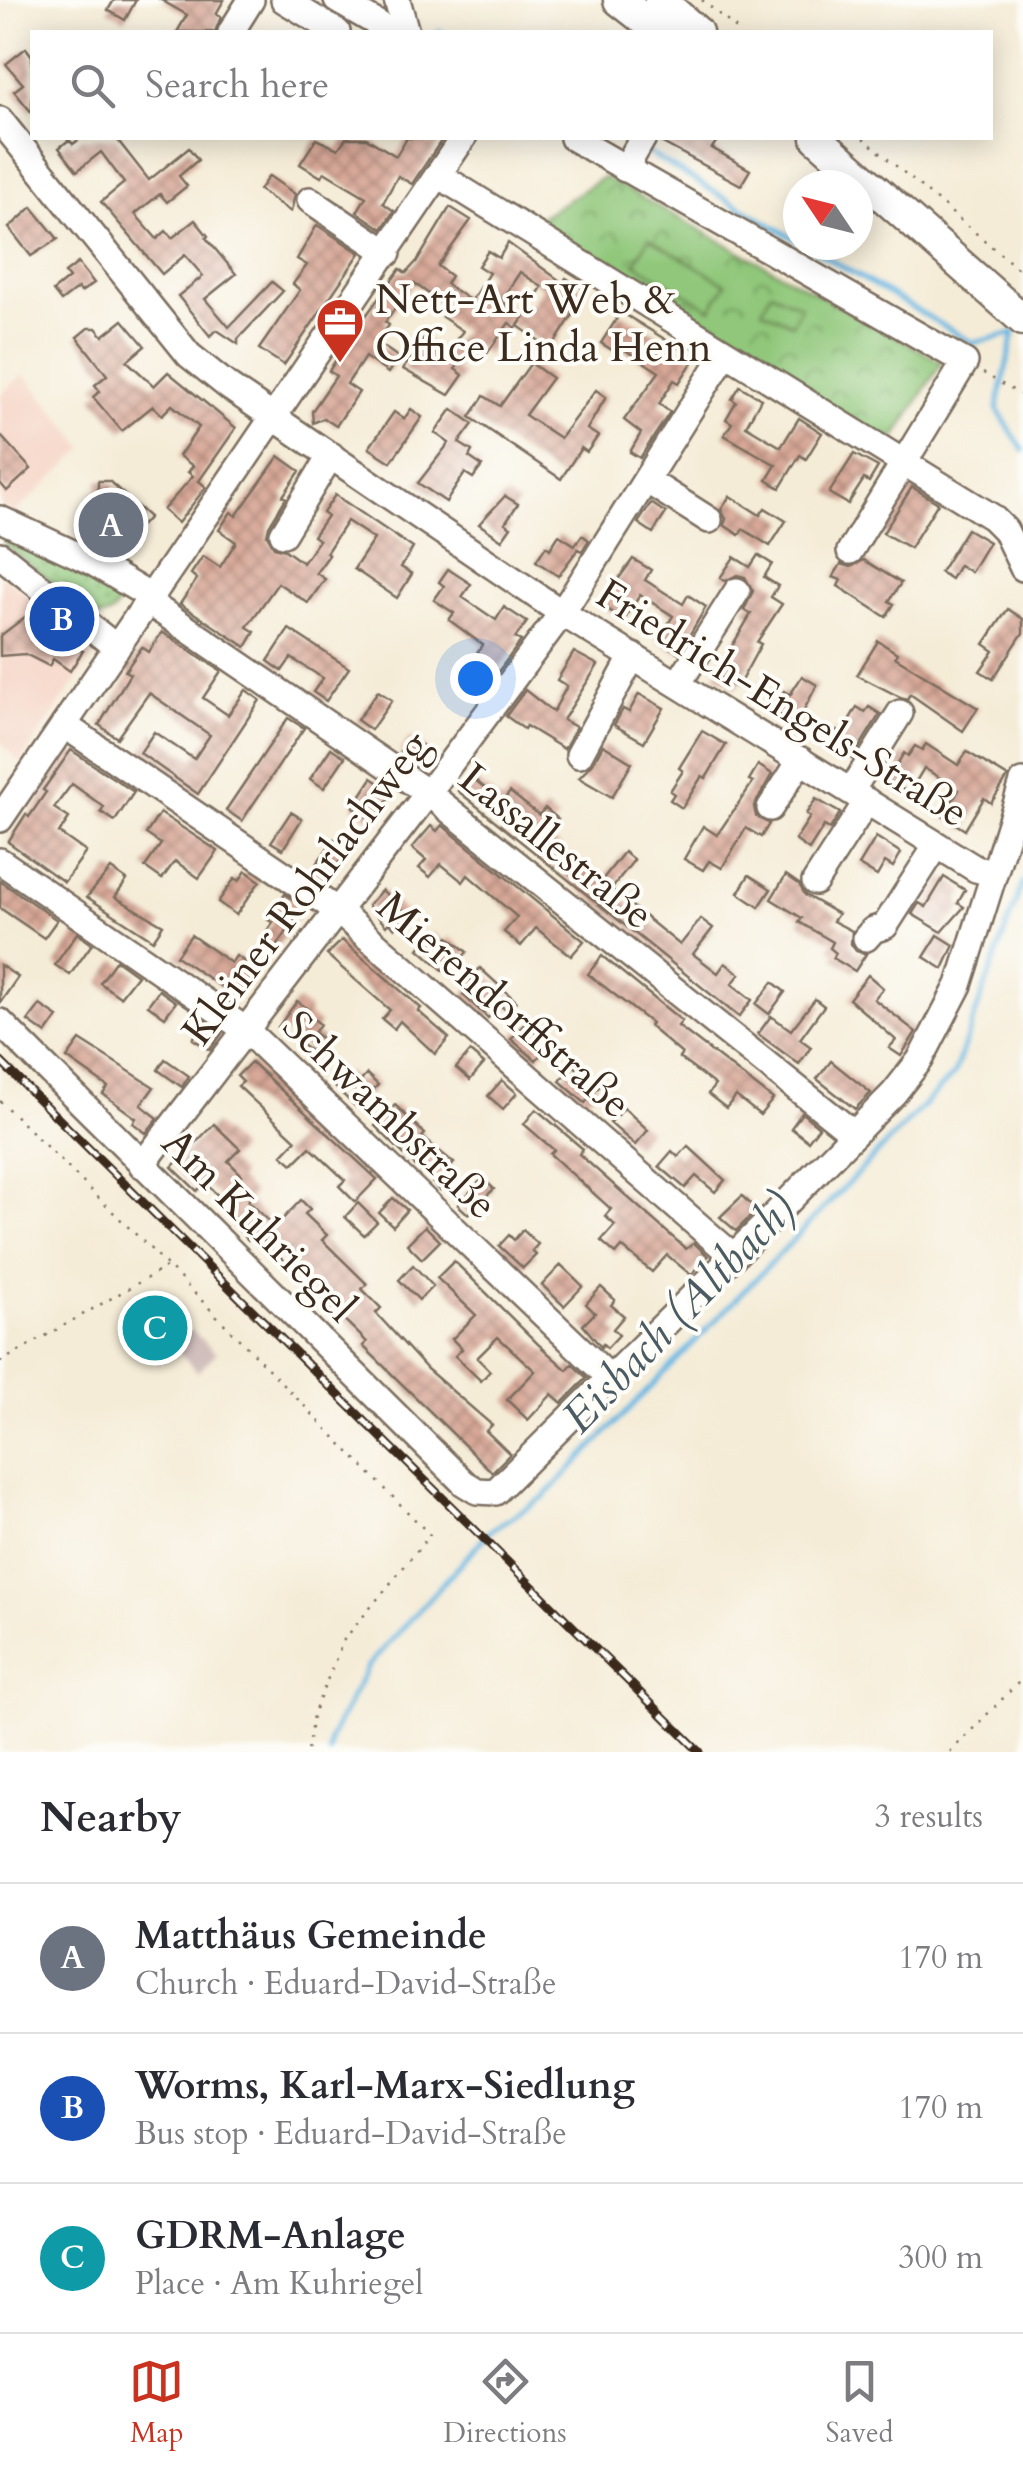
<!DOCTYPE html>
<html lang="en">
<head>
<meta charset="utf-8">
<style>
	:root { --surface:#fff; --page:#f7f7f7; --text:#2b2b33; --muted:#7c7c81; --line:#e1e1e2; --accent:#c8321e }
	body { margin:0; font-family:Cardo,serif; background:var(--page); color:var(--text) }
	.compass { position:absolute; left:783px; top:170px; width:90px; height:90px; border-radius:50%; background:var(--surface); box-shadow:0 5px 25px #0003; rotate:305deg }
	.you { position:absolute; left:475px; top:678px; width:35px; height:35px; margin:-25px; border:8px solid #fff; border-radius:50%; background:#1a73e8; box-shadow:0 0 0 15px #1a73e833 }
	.badge { display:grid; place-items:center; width:65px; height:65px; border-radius:50%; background:var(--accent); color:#fff; font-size:32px; font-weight:700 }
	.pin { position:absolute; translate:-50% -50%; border:5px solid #fff; box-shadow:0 2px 10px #0006 }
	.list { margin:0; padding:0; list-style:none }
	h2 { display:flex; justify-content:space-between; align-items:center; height:130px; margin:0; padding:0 40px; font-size:42px }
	h2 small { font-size:32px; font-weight:400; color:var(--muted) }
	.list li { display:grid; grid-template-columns:65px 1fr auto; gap:30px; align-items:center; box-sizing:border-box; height:150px; padding:0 40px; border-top:2px solid var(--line) }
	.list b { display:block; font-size:38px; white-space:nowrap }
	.list p { margin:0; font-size:32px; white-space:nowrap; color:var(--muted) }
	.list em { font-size:32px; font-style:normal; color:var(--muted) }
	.icon { flex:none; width:55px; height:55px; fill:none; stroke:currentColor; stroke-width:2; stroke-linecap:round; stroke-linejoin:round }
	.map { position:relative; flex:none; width:1023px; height:1752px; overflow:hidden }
	.search { position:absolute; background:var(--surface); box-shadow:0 5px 25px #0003; left:30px; right:30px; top:30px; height:110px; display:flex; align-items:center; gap:25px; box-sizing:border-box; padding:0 35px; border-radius:0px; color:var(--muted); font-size:38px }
	.sheet { height:580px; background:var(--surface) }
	nav { display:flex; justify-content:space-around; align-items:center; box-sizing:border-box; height:140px; border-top:2px solid var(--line); background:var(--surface); font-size:28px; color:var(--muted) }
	nav a { display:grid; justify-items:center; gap:5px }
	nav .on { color:var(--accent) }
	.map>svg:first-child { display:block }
</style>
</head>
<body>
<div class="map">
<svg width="1023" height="1752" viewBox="0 0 1023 1752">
	<defs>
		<pattern id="grass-dots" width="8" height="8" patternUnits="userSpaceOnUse" patternTransform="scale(2.5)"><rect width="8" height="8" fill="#90c77a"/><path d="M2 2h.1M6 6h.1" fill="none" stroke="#77a263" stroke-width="1.8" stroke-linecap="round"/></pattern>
		<pattern id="park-crowns" width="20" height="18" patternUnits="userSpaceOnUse" patternTransform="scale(2.5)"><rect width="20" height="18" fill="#90c77a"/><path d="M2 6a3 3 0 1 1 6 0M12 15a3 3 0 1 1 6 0" fill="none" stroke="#77a263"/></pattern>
		<pattern id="building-cross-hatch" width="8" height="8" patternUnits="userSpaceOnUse" patternTransform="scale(2.5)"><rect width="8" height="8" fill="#d8a898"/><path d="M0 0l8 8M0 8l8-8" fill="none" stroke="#b0897b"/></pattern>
	</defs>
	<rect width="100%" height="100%" fill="#fdfcf7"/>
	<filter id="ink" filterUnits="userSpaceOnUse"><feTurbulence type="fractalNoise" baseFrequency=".01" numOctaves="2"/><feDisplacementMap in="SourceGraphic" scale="20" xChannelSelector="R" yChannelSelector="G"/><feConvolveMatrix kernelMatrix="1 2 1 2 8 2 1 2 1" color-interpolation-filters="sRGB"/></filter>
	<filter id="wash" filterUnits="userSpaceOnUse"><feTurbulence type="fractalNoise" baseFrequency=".0048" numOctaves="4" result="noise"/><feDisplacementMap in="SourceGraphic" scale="40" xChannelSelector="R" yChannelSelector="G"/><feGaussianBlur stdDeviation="2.25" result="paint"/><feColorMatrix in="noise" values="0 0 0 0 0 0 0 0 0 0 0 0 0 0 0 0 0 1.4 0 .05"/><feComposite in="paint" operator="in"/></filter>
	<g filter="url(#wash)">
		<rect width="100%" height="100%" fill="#f5ecd7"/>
		<g fill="#f5d2c2">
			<polygon points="24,374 85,448 15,513 0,506 0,395"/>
			<polygon points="0,573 92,647 91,659 20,763 0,741"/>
		</g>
		<polygon fill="#d1bfbd" points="150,1295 187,1331 190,1329 216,1353 198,1372 173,1347 158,1362 121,1325"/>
		<path fill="url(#grass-dots)" stroke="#66784c" stroke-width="2.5" d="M12,536L110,584L118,597C118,611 110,617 97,618L4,544Z"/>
		<polygon fill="url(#park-crowns)" stroke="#66784c" stroke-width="2.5" points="604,177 942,362 890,446 528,225"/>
		<g fill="#90c77a" stroke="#66784c" stroke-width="2.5">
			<polygon points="649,238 726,284 711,309 635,263"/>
			<polygon points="771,292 801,306 792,324 762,310"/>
		</g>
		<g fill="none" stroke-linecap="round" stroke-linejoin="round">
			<g stroke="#67b7e2" stroke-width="5">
				<polyline points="438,31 442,32"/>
				<polyline points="645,151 798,241"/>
				<polyline points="805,245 973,343 1014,333"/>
				<polyline points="1014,332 997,409 1023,450"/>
				<polyline points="329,1752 330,1739 367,1667 491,1530 544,1497 954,1074 1023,882"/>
			</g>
		</g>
		<g id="blocks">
			<g fill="url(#building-cross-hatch)">
				<polygon points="114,0 136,0 125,20 108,10"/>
				<polygon points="161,0 224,0 216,14 221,17 215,32 177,32 187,15"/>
				<polygon points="26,48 32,56 32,113 14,91 23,84 6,64"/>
				<polygon points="81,138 116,138 149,180 189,148 198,160 179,176 187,186 167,202 160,194 135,214 157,239 166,231 172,238 195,220 208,236 206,238 236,274 205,299 229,327 272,282 283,291 238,339 238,344 217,330 210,336 178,296 203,276 185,255 162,274 101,202 124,183 101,152 77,171 59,148 69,140 73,144"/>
				<polygon points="346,138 366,138 396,156 407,138 443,138 412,184 398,176 383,203 394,211 382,229 357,212 366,197 324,172 321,177 300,164 316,139 338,149"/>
				<polygon points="659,138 709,138 716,142 712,148 750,170 741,185 659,141"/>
				<polygon points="269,176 295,194 291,212 259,190"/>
				<polygon points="32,207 58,239 31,256 9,228"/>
				<polygon points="450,207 471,220 438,266 451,276 446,284 471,301 489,273 478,266 488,251 499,258 508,243 563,283 566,278 587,291 572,316 551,349 518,326 542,287 520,272 501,301 524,317 516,328 509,323 486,355 474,345 455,369 463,375 449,395 403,369 424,339 446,353 463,331 442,317 448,308 414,283 385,322 389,325 378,343 398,357 388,373 365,357 347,384 359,392 336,426 324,418 313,423 312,411 336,376 329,371 349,339 400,269 406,273 418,260"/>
				<polygon points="317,225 360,253 284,365 259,349 300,290 293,284 307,265 297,259"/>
				<polygon points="78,263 94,283 81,292 78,288 61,301 53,291 69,278 65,273"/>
				<polygon points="621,312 695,358 679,383 674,380 659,404 670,412 640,458 630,452 641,433 624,420 659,372 616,344 612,350 601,343"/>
				<polygon points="123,320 145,346 127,361 154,386 168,372 236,428 199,481 206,487 178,523 163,510 193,476 188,472 193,466 179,456 199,427 172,405 162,415 153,406 122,431 93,397 100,391 95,385 107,375 77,337 88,328 96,328 103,336"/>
				<polygon points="531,363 552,378 525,415 560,438 596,390 606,397 587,429 598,436 587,452 581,448 561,479 470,417 484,396 500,406"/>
				<polygon points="740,386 761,399 746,426 781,447 799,418 822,433 806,459 800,455 780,488 767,480 776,465 724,435 732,423 726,419 736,402 732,399"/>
				<polygon points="411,409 422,417 391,462 369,448 394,412 404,419"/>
				<polygon points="452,409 473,424 459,443 472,451 469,457 482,466 473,478 465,473 446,502 418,483 449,443 435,433"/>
				<polygon points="0,435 31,469 7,491 0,483"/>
				<polygon points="854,454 878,467 869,482 864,479 848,504 829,493"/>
				<polygon points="279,456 300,471 283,496 286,498 269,526 267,535 274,547 285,550 303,563 319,540 313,536 327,516 323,513 335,495 413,548 401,567 412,574 397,598 354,569 374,539 347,521 326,553 329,555 316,573 325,579 308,603 278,583 247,627 255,632 246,647 180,604 197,579 191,574 203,556 220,567 236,542 219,530 231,512 236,516"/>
				<polygon points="98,481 109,481 149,517 135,532 107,507 92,523 79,511 98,490"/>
				<polygon points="912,487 938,503 910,548 883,533"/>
				<polygon points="505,496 518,504 505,523 511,527 502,540 479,524"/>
				<polygon points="730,496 760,515 765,508 786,521 770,546 743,529 739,535 724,525 726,519 721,510"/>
				<polygon points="651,503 666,513 653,533 638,523"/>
				<polygon points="967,529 989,542 971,572 959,565 951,579 940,572"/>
				<polygon points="559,535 575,545 582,535 589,540 582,551 578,549 558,576 536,561 546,546 550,549"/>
				<polygon points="758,555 772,564 764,577 778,586 771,597 782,604 757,642 761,644 737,688 715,675 751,614 744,610 753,591 745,577 737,575 725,581 720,578 734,557 750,567"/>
				<polygon points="633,559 651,570 645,580 683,604 688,595 706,607 679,653 658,640 673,616 640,595 624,620 600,604"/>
				<polygon points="864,560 901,583 889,601 894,604 886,617 838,586 841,580 833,577 841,564 851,567"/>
				<polygon points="448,569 471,584 462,597 496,620 504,607 527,622 515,638 521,641 497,673 474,658 483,645 449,620 454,613 434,600 444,586 439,582"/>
				<polygon points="1008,609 1023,619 1023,633 993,679 980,671 994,651 984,644"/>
				<polygon points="25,617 83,651 70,671 53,659 49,666 25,654 0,656 0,636"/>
				<polygon points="289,629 349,668 326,701 313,692 323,678 291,658 282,671 268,661"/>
				<polygon points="162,632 221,671 203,698 228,715 246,690 260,700 198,794 140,753 154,732 194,759 210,735 149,693 117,738 99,725 130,674 125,671 142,647 149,652"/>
				<polygon points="878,641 897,653 895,657 978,708 963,731 910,694 907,699 900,697 857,675"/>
				<polygon points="574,652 598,665 563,720 576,727 564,749 526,726 524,729 506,716 525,690 553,712 567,686 557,680"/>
				<polygon points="802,676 817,685 796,725 772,710 784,691 790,695"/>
				<polygon points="378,691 392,700 371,730 357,720"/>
				<polygon points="639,694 664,708 644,742 614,725 623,709 629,712"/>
				<polygon points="857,707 865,712 869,707 880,714 852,759 828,745 837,730 842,732"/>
				<polygon points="288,718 304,728 242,821 226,810"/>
				<polygon points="702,731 726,745 706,778 702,776 682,808 670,800 674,794 670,791 683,771 679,768"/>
				<polygon points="410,737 426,748 416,763 400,751"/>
				<polygon points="926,744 958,765 967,752 1008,777 991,803 984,798 965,830 943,816 959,790 924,768 909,793 887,780 904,753 908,756 915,746 922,750"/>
				<polygon points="603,745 632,763 612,797 579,778 593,763"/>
				<polygon points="331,748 345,757 324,788 310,779"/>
				<polygon points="71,750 134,792 115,821 101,812 104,807 72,784 54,808 69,818 59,833 86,852 64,882 8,842 26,814 29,817 46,792 43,790"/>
				<polygon points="758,765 772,774 754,806 756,816 769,824 761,837 746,828 722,868 709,861 703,870 684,859 703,826 717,835 753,782 749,780"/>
				<polygon points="470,776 502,802 510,792 539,815 545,808 558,819 545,835 602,880 624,852 634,860 611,889 680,945 701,919 713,928 693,954 718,973 725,963 740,974 732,984 752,1000 739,1017 458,791"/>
				<polygon points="372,778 393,792 374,821 353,807"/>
				<polygon points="816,799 840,813 830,829 824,826 809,850 795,840 810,817 806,814"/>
				<polygon points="291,812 302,819 283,849 271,842"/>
				<polygon points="160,813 218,851 199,878 175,861 162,879 145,867 161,844 146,834"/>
				<polygon points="442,825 584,941 571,956 536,928 521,946 504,932 517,917 468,875 463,882 441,864 430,877 419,868 426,860 412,848 431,826 437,831"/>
				<polygon points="876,837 901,853 893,867 885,862 877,876 859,865"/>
				<polygon points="334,839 349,848 327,880 312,870"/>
				<polygon points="111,869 127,880 115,897 163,925 153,940 87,897"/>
				<polygon points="246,871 260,881 236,915 218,902 235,878 239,881"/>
				<polygon points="749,875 771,889 759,907 738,893"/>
				<polygon points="786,875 799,884 805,895 838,914 833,921 852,931 851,944 856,951 866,954 855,971 833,958 836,953 830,948 833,942 799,922 802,918 771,899"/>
				<polygon points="944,877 965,890 958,903 964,907 942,932 912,914 919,903 926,907"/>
				<polygon points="0,881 57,920 44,938 0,908"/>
				<polygon points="382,890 407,914 395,928 389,923 386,926 368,905"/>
				<polygon points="285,894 303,907 276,948 262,938 273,922 268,920"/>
				<polygon points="77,933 92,944 70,975 55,965"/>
				<polygon points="433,933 444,943 449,937 467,952 457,964 452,959 443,970 419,949"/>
				<polygon points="191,935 231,963 236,956 260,972 250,987 245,984 236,997 176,956"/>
				<polygon points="938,935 954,945 943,969 924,957"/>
				<polygon points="342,940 421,1008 418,1011 449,1038 435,1054 400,1021 394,1029 382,1019 390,1010 327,955"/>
				<polygon points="602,956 682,1021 678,1026 773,1099 760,1115 736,1096 726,1108 708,1094 715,1085 679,1058 682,1054 649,1026 651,1023 588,974"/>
				<polygon points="116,960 137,975 120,997 100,983"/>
				<polygon points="0,965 18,977 0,1003"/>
				<polygon points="480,968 516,1001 507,1011 500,1005 488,1018 463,995 474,982 470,979"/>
				<polygon points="868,975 883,988 874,999 916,1032 901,1056 889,1048 896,1040 849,999"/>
				<polygon points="773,982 785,992 769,1014 756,1004"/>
				<polygon points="159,990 176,1002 165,1017 148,1005"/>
				<polygon points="815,999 824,1006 800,1039 811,1047 799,1064 758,1034 771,1016 791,1030"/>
				<polygon points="297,1001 309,1010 307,1014 320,1024 314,1033 324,1040 314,1054 278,1027"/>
				<polygon points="40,1005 58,1017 46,1034 28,1021"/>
				<polygon points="204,1021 222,1033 210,1050 193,1039"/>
				<polygon points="525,1023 550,1044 536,1060 511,1039"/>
				<polygon points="80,1040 154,1087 141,1105 158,1118 146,1133 133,1123 136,1118 103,1094 108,1087 67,1058"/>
				<polygon points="470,1052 484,1064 470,1080 456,1068"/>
				<polygon points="165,1059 189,1076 182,1087 158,1070"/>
				<polygon points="831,1061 871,1093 855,1109 817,1079"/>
				<polygon points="251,1062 377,1179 355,1202 339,1186 345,1180 310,1147 293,1164 282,1155 296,1140 238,1086 243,1082 237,1076"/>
				<polygon points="573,1065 599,1087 585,1103 560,1081"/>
				<polygon points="347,1072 359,1083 367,1074 378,1085 356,1107 334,1086"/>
				<polygon points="502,1080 517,1093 503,1109 488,1096"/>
				<polygon points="395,1105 425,1134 422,1137 454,1163 448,1169 454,1175 440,1190 375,1126"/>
				<polygon points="624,1108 648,1130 635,1145 610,1123"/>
				<polygon points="536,1109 583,1149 579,1154 686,1249 694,1243 708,1256 691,1275 667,1255 652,1272 622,1247 616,1254 601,1241 615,1225 605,1216 611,1209 550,1154 554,1150 524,1124"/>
				<polygon points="802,1113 819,1127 808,1141 791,1128"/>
				<polygon points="214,1124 240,1149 228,1161 242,1175 238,1179 253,1194 248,1201 275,1227 301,1200 310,1209 305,1214 327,1235 322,1240 367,1284 362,1289 381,1308 376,1313 427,1369 492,1425 486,1431 510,1454 492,1472 363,1346 367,1342 255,1232 248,1240 232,1223 236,1219 225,1208 228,1205 205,1183 197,1191 172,1167"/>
				<polygon points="688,1146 725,1180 715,1192 696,1176 685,1188 659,1166 672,1151 678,1157"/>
				<polygon points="483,1178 494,1189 468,1214 458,1205"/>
				<polygon points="742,1196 757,1210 736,1231 720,1217"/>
				<polygon points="393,1198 407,1210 393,1226 379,1213"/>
				<polygon points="358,1203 377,1222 364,1235 345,1217"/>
				<polygon points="425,1226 440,1241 422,1259 407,1244"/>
				<polygon points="523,1230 538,1244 532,1251 536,1255 523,1268 499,1246 509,1235 514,1240"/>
				<polygon points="454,1261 538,1344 567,1370 572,1364 587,1378 562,1403 552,1394 528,1420 507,1400 535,1371 498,1337 477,1358 490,1371 481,1381 455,1356 462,1349 452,1339 476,1315 437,1278"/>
				<polygon points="413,1265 433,1286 419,1300 399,1280"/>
				<polygon points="561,1265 583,1286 564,1306 542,1285"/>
				<polygon points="601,1287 615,1300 611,1305 624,1316 613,1329 619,1335 607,1348 603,1344 601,1347 583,1325 595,1313 586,1304"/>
				<polygon points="151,1309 173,1332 158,1347 136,1324"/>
			</g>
		</g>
	</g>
	<g filter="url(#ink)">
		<use href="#blocks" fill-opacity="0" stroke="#7c6e5f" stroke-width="2.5"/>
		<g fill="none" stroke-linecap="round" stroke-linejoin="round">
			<g stroke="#7c6e5f" stroke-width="30">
				<g id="minor">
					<polyline points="284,0 337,32"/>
					<polyline points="337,0 392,32"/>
					<polyline points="397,0 406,32"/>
					<polyline points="231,32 251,0"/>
					<polyline points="0,120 189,355 229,387 562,613 976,869 992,873"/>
					<polyline points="573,138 965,362 850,551"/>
					<polyline points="625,169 643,138"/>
					<polyline points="440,176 992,517 1005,530 1023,568"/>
					<polyline points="310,200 388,253"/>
					<polyline points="646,480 709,520"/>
					<polyline points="0,519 92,562 151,597"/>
					<polyline points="283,534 331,455"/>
					<polyline points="0,555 117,648"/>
					<polyline points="148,602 428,793 854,1134"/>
					<polyline points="678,684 737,591"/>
					<polyline points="64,725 338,911 733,1256"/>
					<polyline points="579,755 633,656"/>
					<polyline points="851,791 900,713"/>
					<polyline points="770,808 801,760"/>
					<polyline points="0,819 463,138"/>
					<polyline points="0,861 246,1030 610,1378"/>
					<polyline points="815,882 867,801"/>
					<polyline points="866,938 873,930 885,926 937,845"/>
					<polyline points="0,1022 464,1483 477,1491 495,1492 764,1226 894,1093 920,1060 959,985 1023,782"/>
					<polyline points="142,1165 428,793 562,613 725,354"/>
				</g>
			</g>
			<g stroke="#7c6e5f" stroke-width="35">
				<g id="major">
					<polyline points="619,0 660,32"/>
					<polyline points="660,0 697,32"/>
					<polyline points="817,138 1023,320"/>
				</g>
			</g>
			<g stroke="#7c6e5f" stroke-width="2.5" stroke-dasharray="2.5 8" stroke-linecap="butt">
				<polyline points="702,0 740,32"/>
				<polyline points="863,138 1023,273"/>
				<polyline points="983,373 1023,396"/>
				<polyline points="0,1101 168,1266 430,1535 343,1641 313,1715 307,1752"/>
				<polyline points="0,1362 166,1267"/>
				<polyline points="950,1752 1023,1678"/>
			</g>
			<use href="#minor" stroke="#fff" stroke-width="25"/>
			<use href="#major" stroke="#fff" stroke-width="30"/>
			<g stroke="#3b2a1e" stroke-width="9">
				<polyline id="rail" points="0,1061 700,1752"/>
			</g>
			<use href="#rail" stroke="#fdfcf7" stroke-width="5" stroke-dasharray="15" stroke-linecap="butt"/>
		</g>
	</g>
	<defs>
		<g id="office-pin" transform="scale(2.5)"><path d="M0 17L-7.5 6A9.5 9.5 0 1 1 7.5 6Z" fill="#c8321e" stroke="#fdfcf7"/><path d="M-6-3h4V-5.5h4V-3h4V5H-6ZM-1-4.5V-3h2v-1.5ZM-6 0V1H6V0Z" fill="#fff"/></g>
	</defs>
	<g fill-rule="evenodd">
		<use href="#office-pin" x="340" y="322"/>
	</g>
	<g text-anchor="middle" stroke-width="8" stroke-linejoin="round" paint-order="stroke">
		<g font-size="42" fill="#3b2a1e" stroke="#fdfcf7" text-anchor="start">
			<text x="375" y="313">Nett-Art Web &amp;<tspan x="375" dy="48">Office Linda Henn</tspan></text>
		</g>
		<g font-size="42" fill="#3b2a1e" stroke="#fdfcf7">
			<text transform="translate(783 702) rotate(32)" y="15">Friedrich-Engels-Straße</text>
			<text transform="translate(557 845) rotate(39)" y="15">Lassallestraße</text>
			<text transform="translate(305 887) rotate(-53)" y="15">Kleiner Rohrlachweg</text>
			<text transform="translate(505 1004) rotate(41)" y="15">Mierendorffstraße</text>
			<text transform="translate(391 1114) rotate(44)" y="15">Schwambstraße</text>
			<text transform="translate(260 1224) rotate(45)" y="15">Am Kuhriegel</text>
		</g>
		<g font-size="45" font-style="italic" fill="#4a5b63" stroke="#fdfcf7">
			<text transform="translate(678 1312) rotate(-46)" y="16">Eisbach (Altbach)</text>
		</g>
	</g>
</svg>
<svg class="compass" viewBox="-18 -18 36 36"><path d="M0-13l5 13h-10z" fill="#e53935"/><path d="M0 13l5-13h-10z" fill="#7c7c81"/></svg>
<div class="you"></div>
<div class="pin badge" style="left:111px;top:525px;background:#6b7280">A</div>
<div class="pin badge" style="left:62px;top:619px;background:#1a4fb4">B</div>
<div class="pin badge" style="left:155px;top:1328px;background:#0f9aa8">C</div>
<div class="search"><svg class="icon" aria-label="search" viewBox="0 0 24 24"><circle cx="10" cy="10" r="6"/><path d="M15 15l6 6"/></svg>Search here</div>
</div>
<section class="sheet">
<h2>Nearby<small>3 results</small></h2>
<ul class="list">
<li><span class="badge" style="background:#6b7280">A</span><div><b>Matthäus Gemeinde</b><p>Church · Eduard-David-Straße</p></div><em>170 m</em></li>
<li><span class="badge" style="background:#1a4fb4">B</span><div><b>Worms, Karl-Marx-Siedlung</b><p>Bus stop · Eduard-David-Straße</p></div><em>170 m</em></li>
<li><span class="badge" style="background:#0f9aa8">C</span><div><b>GDRM-Anlage</b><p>Place · Am Kuhriegel</p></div><em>300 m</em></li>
</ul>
</section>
<nav>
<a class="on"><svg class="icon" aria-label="map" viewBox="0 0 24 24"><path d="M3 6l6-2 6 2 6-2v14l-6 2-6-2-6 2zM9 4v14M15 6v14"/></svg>Map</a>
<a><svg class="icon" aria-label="directions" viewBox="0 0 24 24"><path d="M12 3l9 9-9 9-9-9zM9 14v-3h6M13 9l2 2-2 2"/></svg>Directions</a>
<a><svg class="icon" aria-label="saved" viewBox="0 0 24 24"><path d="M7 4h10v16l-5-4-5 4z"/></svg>Saved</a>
</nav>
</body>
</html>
